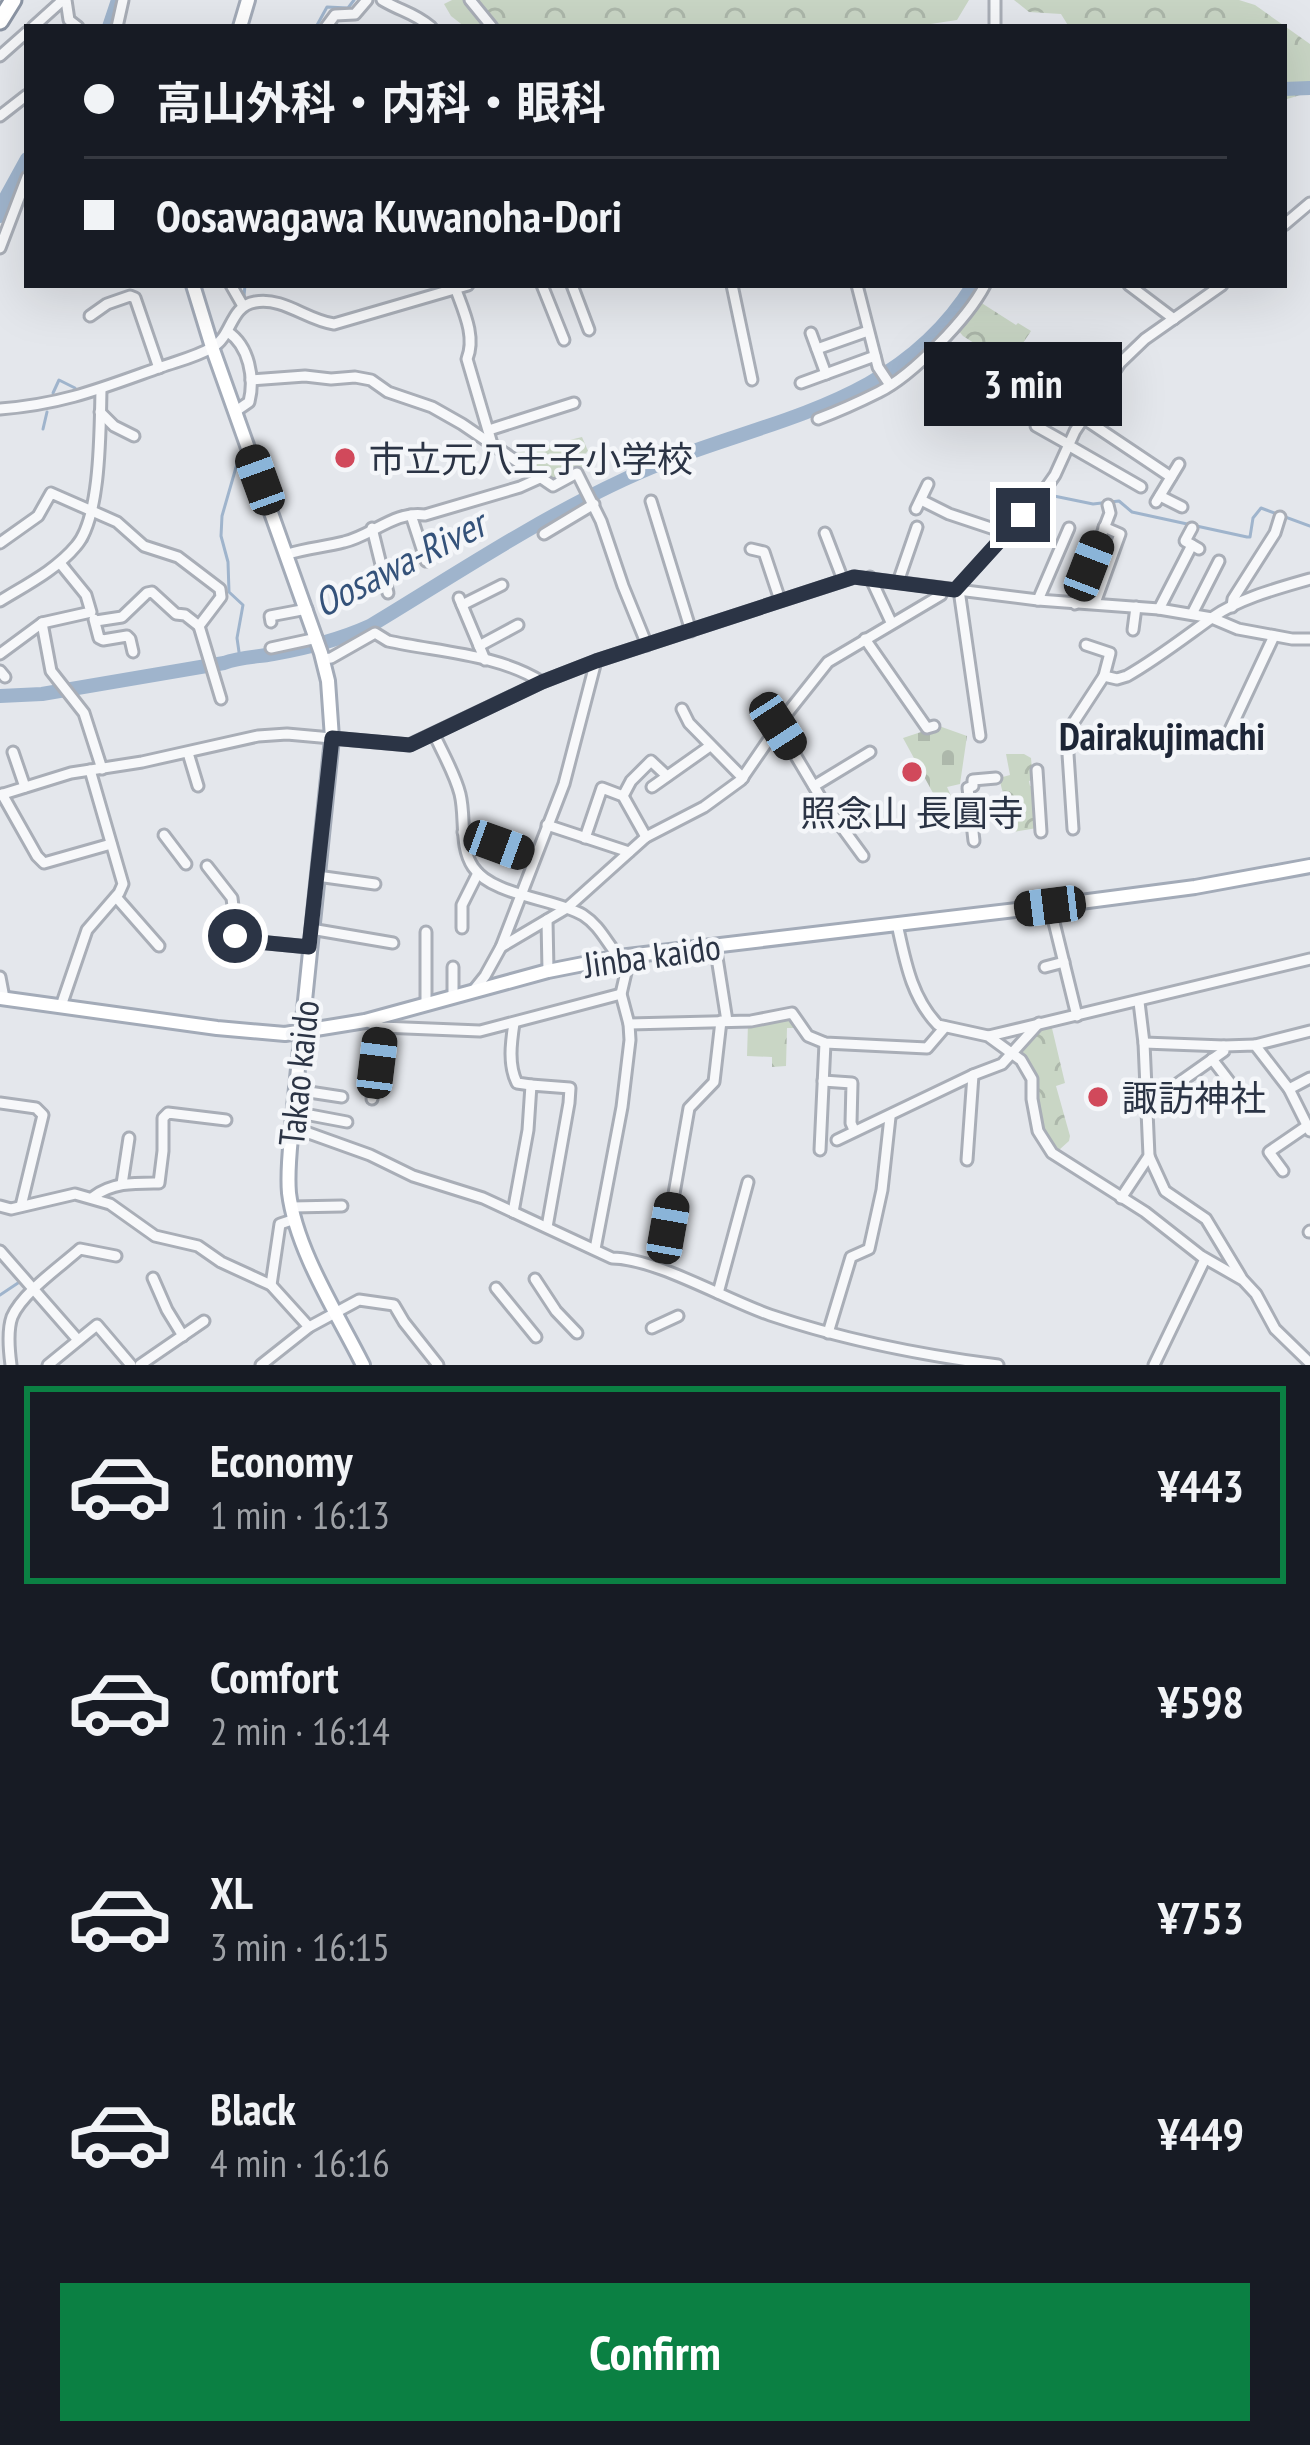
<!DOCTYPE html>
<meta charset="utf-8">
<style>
:root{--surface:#171b24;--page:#242831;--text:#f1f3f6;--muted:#9ea1a6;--line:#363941;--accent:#0b8043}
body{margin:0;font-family:"PT Sans Narrow","Noto Sans JP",sans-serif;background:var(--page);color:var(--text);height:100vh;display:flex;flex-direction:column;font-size:45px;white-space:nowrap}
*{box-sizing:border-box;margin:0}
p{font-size:39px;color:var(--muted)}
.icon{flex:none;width:66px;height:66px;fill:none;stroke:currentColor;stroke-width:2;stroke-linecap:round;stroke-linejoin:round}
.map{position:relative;height:1365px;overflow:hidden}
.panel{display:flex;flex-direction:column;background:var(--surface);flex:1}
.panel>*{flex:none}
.hud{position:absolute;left:24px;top:24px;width:1263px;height:264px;border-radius:0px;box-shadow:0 12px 48px #0002;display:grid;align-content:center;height:264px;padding:0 60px;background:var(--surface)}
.end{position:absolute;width:54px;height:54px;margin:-27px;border:15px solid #2b3445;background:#fff;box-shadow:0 0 0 6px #fff}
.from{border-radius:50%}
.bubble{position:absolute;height:84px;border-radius:0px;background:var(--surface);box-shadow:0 12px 48px #0002;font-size:39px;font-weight:700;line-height:84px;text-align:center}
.car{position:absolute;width:36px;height:72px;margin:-36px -18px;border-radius:15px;box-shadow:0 0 9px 3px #0007;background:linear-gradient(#222 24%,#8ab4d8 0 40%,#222 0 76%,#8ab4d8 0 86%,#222 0)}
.hud b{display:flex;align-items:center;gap:42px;height:114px;font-size:45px}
.hud b+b{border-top:3px solid var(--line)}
.hud i{width:30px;height:30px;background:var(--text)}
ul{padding:21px 0 0;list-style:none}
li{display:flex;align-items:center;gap:36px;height:198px;margin:0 24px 18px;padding:0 36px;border:6px solid transparent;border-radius:0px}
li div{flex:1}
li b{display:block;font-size:45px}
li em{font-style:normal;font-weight:700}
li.active{border-color:var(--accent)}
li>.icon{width:108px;height:108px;stroke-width:1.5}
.primary-button{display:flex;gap:24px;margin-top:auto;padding:24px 60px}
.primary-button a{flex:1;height:138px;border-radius:0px;background:var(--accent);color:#fff;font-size:48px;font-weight:700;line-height:138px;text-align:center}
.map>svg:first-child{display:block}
</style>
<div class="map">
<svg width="1310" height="1365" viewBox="0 0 1310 1365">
<defs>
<pattern id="forest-crowns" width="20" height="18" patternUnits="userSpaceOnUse" patternTransform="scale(3)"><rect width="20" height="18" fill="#c9d6c5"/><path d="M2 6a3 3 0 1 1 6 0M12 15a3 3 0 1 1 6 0" fill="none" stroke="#adb8ab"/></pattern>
<pattern id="cemetery-stones" width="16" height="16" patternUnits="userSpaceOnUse" patternTransform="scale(3)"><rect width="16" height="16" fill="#c9d6c5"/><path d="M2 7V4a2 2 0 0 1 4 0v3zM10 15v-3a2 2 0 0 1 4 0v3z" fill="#adb8ab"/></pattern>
</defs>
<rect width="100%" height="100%" fill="#e4e7ec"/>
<g fill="url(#forest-crowns)">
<path d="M 452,0 L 969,0 L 957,20 L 911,27 L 465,27 L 451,16 L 444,4 Z"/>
<path d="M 1014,0 L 1239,0 L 1255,5 L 1310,44 L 1310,92 L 1284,100 L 1284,27 L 1069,27 L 1061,14 L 1029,12 Z"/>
<path d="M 980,302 L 1016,325 L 1018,323 L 1031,331 L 1001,376 L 984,367 L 988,352 L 963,336 L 957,329 Z"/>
<path d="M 582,437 L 588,451 L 585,454 L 591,466 L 553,486 L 508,455 Z"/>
<path d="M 1006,754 L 1024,754 L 1031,758 L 1033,780 L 1029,781 L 1030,786 L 1034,786 L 1037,828 L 1013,832 L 999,778 L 1010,775 Z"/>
<path d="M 791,1016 L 798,1028 L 787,1028 L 786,1066 L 772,1067 L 772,1057 L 747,1056 L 748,1023 Z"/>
<path d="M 1051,1024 L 1065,1083 L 1056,1086 L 1070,1136 L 1069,1141 L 1059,1150 C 1042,1135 1037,1111 1039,1089 L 1036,1089 L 1031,1065 L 1017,1052 L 1040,1026 Z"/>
</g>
<path fill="url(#cemetery-stones)" d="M 939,726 L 967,736 L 960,784 L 947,787 L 952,798 L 933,811 L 925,798 L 933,793 L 903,738 Z"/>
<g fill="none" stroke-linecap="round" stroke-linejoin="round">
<g stroke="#9fb4cc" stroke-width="3">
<path d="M 316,27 L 327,7 L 348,8 L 354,0"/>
<path d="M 244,296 L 245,285"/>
<path d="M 53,393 L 59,380 L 75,388"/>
<path d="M 43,429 L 47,412"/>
<path d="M 239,457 L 222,516 L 221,536 L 228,562 L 229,592 L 243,605 L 237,638 L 240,659"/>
<path d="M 1054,496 L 1093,504 L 1119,501 L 1132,512 L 1247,537 L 1250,537 L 1253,518 L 1261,508 L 1310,526"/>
<path d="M 584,499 L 586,502"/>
<path d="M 71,569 L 68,562 L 87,541 L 96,516"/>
<path d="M 0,1295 L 21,1281"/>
</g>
<g stroke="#9fb4cc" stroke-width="14">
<path d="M 109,27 L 118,0"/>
<path d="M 1284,89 L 1310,88"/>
<path d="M 0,216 L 6,197 L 27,159"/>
<path d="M 0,696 L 42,694 L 224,663 C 239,657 257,657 273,654 C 307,648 339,640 370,626 C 453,576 535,521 623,480 C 749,419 892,416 973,285"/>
</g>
<g stroke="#a9aeb7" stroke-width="15">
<g id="minor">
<path d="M 66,0 L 69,20 L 78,27"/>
<path d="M 382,0 C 402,12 413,12 431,27"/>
<path d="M 470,0 L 492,27"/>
<path d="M 995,0 L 995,27"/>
<path d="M 33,27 L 63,0"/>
<path d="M 117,27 L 123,0"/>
<path d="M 326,27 L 335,15 L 355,14 L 367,0"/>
<path d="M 0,56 L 27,32"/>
<path d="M 0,116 L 27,95"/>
<path d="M 1284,225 L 1310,203"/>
<path d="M 0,248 L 27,177"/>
<path d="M 231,285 L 243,306"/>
<path d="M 542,285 L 564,340"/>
<path d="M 572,285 L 589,330"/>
<path d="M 732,285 L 752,380"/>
<path d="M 857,285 L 878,367 L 890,385"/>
<path d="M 1129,285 L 1174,319"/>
<path d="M 456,290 C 464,312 476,337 467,359 L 492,444"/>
<path d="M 90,316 L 107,304 L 130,296 L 135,298 L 159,368"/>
<path d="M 228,332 C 249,346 255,378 249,402 L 236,411"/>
<path d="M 811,333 L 826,374"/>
<path d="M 817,349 L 868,331"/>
<path d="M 251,380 L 305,376 L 331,379 L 355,377 L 371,380 L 388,392 L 432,407 L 462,424 L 553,486 L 577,473 L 601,521 L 623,586 L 647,645"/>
<path d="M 801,383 L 875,356"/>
<path d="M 0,409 C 64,404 102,388 161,367 C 178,361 196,357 213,347 C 232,336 230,306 255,302 C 284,297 306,320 334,324 L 468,285"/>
<path d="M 100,412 L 114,426 L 134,436"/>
<path d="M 1083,418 L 1171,477"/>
<path d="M 818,419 C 839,411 859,402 879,392 C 913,375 968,318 985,285"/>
<path d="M 1036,426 L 1068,444"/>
<path d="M 489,430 L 574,403"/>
<path d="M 1068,445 L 1141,487"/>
<path d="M 1160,496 L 1182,507"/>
<path d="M 921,500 L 949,514 L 1006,533"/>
<path d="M 651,501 L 691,631"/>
<path d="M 1156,502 L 1179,464"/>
<path d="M 916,509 L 928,484"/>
<path d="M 411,515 L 426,561"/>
<path d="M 372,528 L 388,593"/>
<path d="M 1192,528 L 1185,541 L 1199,549"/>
<path d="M 825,533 L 843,580"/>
<path d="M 544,534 L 594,504"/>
<path d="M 0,543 L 38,516 L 51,493 L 117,522 L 144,546 L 178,557 L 220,589 L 221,597 L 199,626 L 185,615 L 176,614 L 152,592 L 147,593 L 122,617 L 96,621"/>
<path d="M 751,549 L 764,552 L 780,600"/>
<path d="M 288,554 C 307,548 325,547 344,542 C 371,536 396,510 425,515 L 520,487 L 540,478"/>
<path d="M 870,577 L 891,622"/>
<path d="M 898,582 L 917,527"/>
<path d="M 955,590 L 1041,495 L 1055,475 L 1075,431 L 1120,363 L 1145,339 L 1222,285"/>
<path d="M 959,590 L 980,736"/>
<path d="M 459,598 L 485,660"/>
<path d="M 1038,600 L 1069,528"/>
<path d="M 0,601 C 26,585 56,570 76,546 C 101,518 100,429 101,390"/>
<path d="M 1095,603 L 1120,534 L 1104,527"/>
<path d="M 1075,604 L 1110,513 L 1108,505"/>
<path d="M 462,605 L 502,585"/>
<path d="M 1232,607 L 1233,599 L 1275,533 L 1280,517"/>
<path d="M 1159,609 L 1192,545"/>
<path d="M 1192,614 L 1219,561"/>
<path d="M 94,619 L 99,638 L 103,640 L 127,636 L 130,639 L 133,652"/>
<path d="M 271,622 L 270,616 L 307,609"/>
<path d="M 42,623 L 51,671 L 84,713 L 102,769"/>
<path d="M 199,626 L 221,699"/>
<path d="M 1133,630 L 1136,607"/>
<path d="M 865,639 L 927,728 L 934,726"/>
<path d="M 1086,645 L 1110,653 L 1104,676"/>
<path d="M 479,646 L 518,625"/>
<path d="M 271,648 L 317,638"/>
<path d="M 0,654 L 42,623 L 91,612 L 86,595 L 60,563"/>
<path d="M 323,659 L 331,658 L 375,633 L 388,641 C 438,652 498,654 542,682"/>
<path d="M 0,671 L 5,677"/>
<path d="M 682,709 L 689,723 L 743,778"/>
<path d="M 778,726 L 822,800 L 863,856"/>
<path d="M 1229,732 L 1274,636"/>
<path d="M 434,734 C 443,754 455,774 460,794 C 466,818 459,846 473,867 C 492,896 553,898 583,915 C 600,926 606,942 619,957"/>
<path d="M 13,752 L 25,787"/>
<path d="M 188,753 L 198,786"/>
<path d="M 1037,770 L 1041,832"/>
<path d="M 814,786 L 870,752"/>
<path d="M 652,787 L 710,746"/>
<path d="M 2,794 L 37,856 L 44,863 L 111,844"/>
<path d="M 0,795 L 71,773 L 142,762 L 258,736 L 287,734 L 409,745 L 542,682 L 596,661 L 854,577 L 1038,600 L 1159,609 L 1212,618 L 1238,629 L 1292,639 L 1310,639"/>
<path d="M 623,796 L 631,781 L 651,761 L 667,776"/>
<path d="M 547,825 L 629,852"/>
<path d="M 1073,829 L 1067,739 L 1070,728 L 1104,676 L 1117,679 L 1127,676 C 1157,659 1185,637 1213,617 C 1240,598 1279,588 1310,579"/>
<path d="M 463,832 L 534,858"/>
<path d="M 164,835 L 186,864"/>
<path d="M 585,838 L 602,788 L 623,796 L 646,837"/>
<path d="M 974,841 L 968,788 L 973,786 L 973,780 L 996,778"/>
<path d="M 207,866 L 232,898 L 237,940 L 309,947"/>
<path d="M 317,876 L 375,884"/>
<path d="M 116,897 L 159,946"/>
<path d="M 1050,906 L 1077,1016"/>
<path d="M 547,920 L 548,971"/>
<path d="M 897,924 C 905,960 911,997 938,1025 L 988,1036 L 1021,1060 L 1032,1079 L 1032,1099 L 1038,1131 L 1052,1153 L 1145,1212 L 1201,1256 L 1243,1280 L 1256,1294 L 1275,1329 L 1310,1363"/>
<path d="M 462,928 L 462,905 L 478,873"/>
<path d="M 311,929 L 393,943"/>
<path d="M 426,932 L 426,1005"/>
<path d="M 715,945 L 727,1021"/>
<path d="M 501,947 L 567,908 L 646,837 L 704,807 L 741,780 L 785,716 L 828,662 L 941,595 L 943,589"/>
<path d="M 1045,967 L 1064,962"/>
<path d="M 0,977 L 4,998"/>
<path d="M 473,991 L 485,976 L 501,947 L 564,784 L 596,661"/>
<path d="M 453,997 L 453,967"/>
<path d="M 61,1006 L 87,930 L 119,893 L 123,884 L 90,770"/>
<path d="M 365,1021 L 381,1027 L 480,1031 L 621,994"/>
<path d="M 514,1023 C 511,1043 508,1065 517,1083 L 531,1085"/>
<path d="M 629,1024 L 751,1021 L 792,1013 L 808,1036 L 825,1043 L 927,1048 L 945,1027"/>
<path d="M 989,1036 L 1310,959"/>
<path d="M 1144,1043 L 1224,1046"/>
<path d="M 1255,1045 L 1310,1031"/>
<path d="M 1212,1059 L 1235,1089"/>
<path d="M 823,1081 L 852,1083 L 851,1123 L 854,1130"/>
<path d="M 1289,1089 L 1310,1078"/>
<path d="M 296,1090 L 342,1097"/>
<path d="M 372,1099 L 381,1027"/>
<path d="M 0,1103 L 36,1108 L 43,1115 L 21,1206"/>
<path d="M 294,1112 L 347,1122"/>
<path d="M 1148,1114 L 1173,1087 L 1224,1051 L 1224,1046 L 1255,1045 L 1289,1089 L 1310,1131"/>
<path d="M 292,1127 L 370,1155 L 413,1176 L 483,1198 L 612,1258 C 655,1258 726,1300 770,1315 C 844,1340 920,1355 998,1365"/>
<path d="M 837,1140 L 973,1075 L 1002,1064 L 1039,1023"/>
<path d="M 820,1150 L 825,1043"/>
<path d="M 1149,1156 L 1165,1191 L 1206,1219 L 1241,1277"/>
<path d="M 967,1160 L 973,1075"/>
<path d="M 1283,1171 L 1269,1152 L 1307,1126"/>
<path d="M 122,1184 L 129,1138"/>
<path d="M 93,1197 C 113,1182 135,1183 159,1183 L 163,1151 L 163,1118 L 168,1113 L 226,1120"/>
<path d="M 1121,1198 L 1149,1156 L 1144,1043 L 1139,1002"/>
<path d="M 0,1206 L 11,1209 L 75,1194 L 110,1204 L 155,1236 L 198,1246 L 221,1262 L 271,1285 L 309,1327"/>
<path d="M 292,1207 L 342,1206"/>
<path d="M 513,1212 L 528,1130 L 531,1085 L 570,1088 L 569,1103 L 547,1227"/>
<path d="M 668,1228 L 689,1108 L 714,1082 L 721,1021"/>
<path d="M 1309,1232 L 1310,1231"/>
<path d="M 595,1249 L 622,1107 L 630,1040 L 629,1024 L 621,994 L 630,955"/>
<path d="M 0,1251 L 78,1340"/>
<path d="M 153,1278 L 167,1310 L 183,1336"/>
<path d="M 535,1279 L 556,1311 L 577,1333"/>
<path d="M 271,1285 L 280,1224 L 295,1219"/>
<path d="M 496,1288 L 536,1337"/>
<path d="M 718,1293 L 748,1182"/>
<path d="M 652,1328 L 678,1316"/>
<path d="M 828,1333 L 851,1257 L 869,1249 L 882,1190 L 890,1117"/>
<path d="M 11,1365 C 9,1350 7,1331 12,1317 C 22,1293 61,1266 80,1249 L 116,1256"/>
<path d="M 48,1365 L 97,1325 L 131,1365"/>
<path d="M 140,1365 L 204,1321"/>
<path d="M 261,1365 L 309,1327 L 359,1300 L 394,1305 L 404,1322 L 438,1365"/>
<path d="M 1154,1365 L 1205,1259"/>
</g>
</g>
<g stroke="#a3abb8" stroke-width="18">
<g id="major">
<path d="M 240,27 L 248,0"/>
<path d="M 193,285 L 212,347 L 321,653 L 328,681 L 332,738 L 292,1127 C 290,1149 287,1171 289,1193 C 296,1250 337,1313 363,1365"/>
<path d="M 0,998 L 217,1028 L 285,1034 L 365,1021 L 548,971 L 619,957 L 1050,906 L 1195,887 L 1310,866"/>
</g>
</g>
<g stroke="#8b94a3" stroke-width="21">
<path id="highway" d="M 0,21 L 13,0"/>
</g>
<use href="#minor" stroke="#f7f8fa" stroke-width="9"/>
<use href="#major" stroke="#fff" stroke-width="12"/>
<use href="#highway" stroke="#fff" stroke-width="15"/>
</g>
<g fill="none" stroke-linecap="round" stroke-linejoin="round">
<path stroke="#2b3445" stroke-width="15" d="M 235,936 L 237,940 L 309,947 L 332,738 L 410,745 L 542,682 L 596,661 L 854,577 L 955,590 L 1023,515"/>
</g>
<g fill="#d1495b" stroke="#f4f6f9" stroke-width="4.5">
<circle cx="345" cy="458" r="12"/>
<circle cx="912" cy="772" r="12"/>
<circle cx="1098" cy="1097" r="12"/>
</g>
<g text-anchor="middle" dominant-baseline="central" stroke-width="9" stroke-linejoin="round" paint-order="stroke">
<g font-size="36" fill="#2b3445" stroke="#f4f6f9" text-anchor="start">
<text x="369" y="458">市立元八王子小学校</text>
<text x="912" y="812" text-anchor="middle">照念山 長圓寺</text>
<text x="1122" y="1097">諏訪神社</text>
</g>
<g font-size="36" fill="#2b3445" stroke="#f4f6f9">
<text transform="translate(652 955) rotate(-8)">Jinba kaido</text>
<text transform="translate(298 1073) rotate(-84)">Takao kaido</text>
</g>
<g font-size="39" font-style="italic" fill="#34527a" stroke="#f4f6f9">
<text transform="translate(399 563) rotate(-27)">Oosawa-River</text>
</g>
<g font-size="39" font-weight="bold" fill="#1d2536" stroke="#f4f6f9">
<text x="1162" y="735">Dairakujimachi</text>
</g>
</g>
</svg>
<i class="end from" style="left:235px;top:936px"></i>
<i class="end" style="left:1023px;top:515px"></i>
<div class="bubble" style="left:924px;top:342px;width:198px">3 min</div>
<i class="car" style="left:260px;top:480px;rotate:340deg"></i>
<i class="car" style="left:1089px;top:566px;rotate:21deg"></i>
<i class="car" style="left:778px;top:726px;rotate:147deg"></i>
<i class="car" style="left:499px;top:845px;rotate:110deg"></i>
<i class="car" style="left:1050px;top:906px;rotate:263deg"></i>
<i class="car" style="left:377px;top:1063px;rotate:7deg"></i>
<i class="car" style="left:668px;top:1228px;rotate:10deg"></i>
<div class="hud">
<b><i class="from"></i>高山外科・内科・眼科</b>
<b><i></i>Oosawagawa Kuwanoha-Dori</b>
</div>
</div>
<section class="panel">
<ul>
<li class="active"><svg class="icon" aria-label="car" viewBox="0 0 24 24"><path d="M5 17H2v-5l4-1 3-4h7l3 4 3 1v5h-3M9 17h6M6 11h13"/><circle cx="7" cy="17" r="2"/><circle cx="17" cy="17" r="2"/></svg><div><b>Economy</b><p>1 min · 16:13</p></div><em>¥443</em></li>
<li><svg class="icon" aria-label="car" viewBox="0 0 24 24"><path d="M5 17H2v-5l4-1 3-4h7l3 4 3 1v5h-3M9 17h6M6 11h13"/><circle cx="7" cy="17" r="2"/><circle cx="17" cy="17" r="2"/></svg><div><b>Comfort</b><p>2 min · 16:14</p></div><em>¥598</em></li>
<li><svg class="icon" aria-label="car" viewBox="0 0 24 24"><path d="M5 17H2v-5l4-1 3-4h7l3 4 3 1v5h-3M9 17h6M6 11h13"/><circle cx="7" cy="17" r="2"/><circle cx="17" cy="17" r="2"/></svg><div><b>XL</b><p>3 min · 16:15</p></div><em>¥753</em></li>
<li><svg class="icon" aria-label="car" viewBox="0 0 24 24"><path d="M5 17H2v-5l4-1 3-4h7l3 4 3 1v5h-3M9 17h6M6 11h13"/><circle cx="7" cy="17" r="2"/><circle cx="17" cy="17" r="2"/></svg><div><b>Black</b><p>4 min · 16:16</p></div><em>¥449</em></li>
</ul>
<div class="primary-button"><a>Confirm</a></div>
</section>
